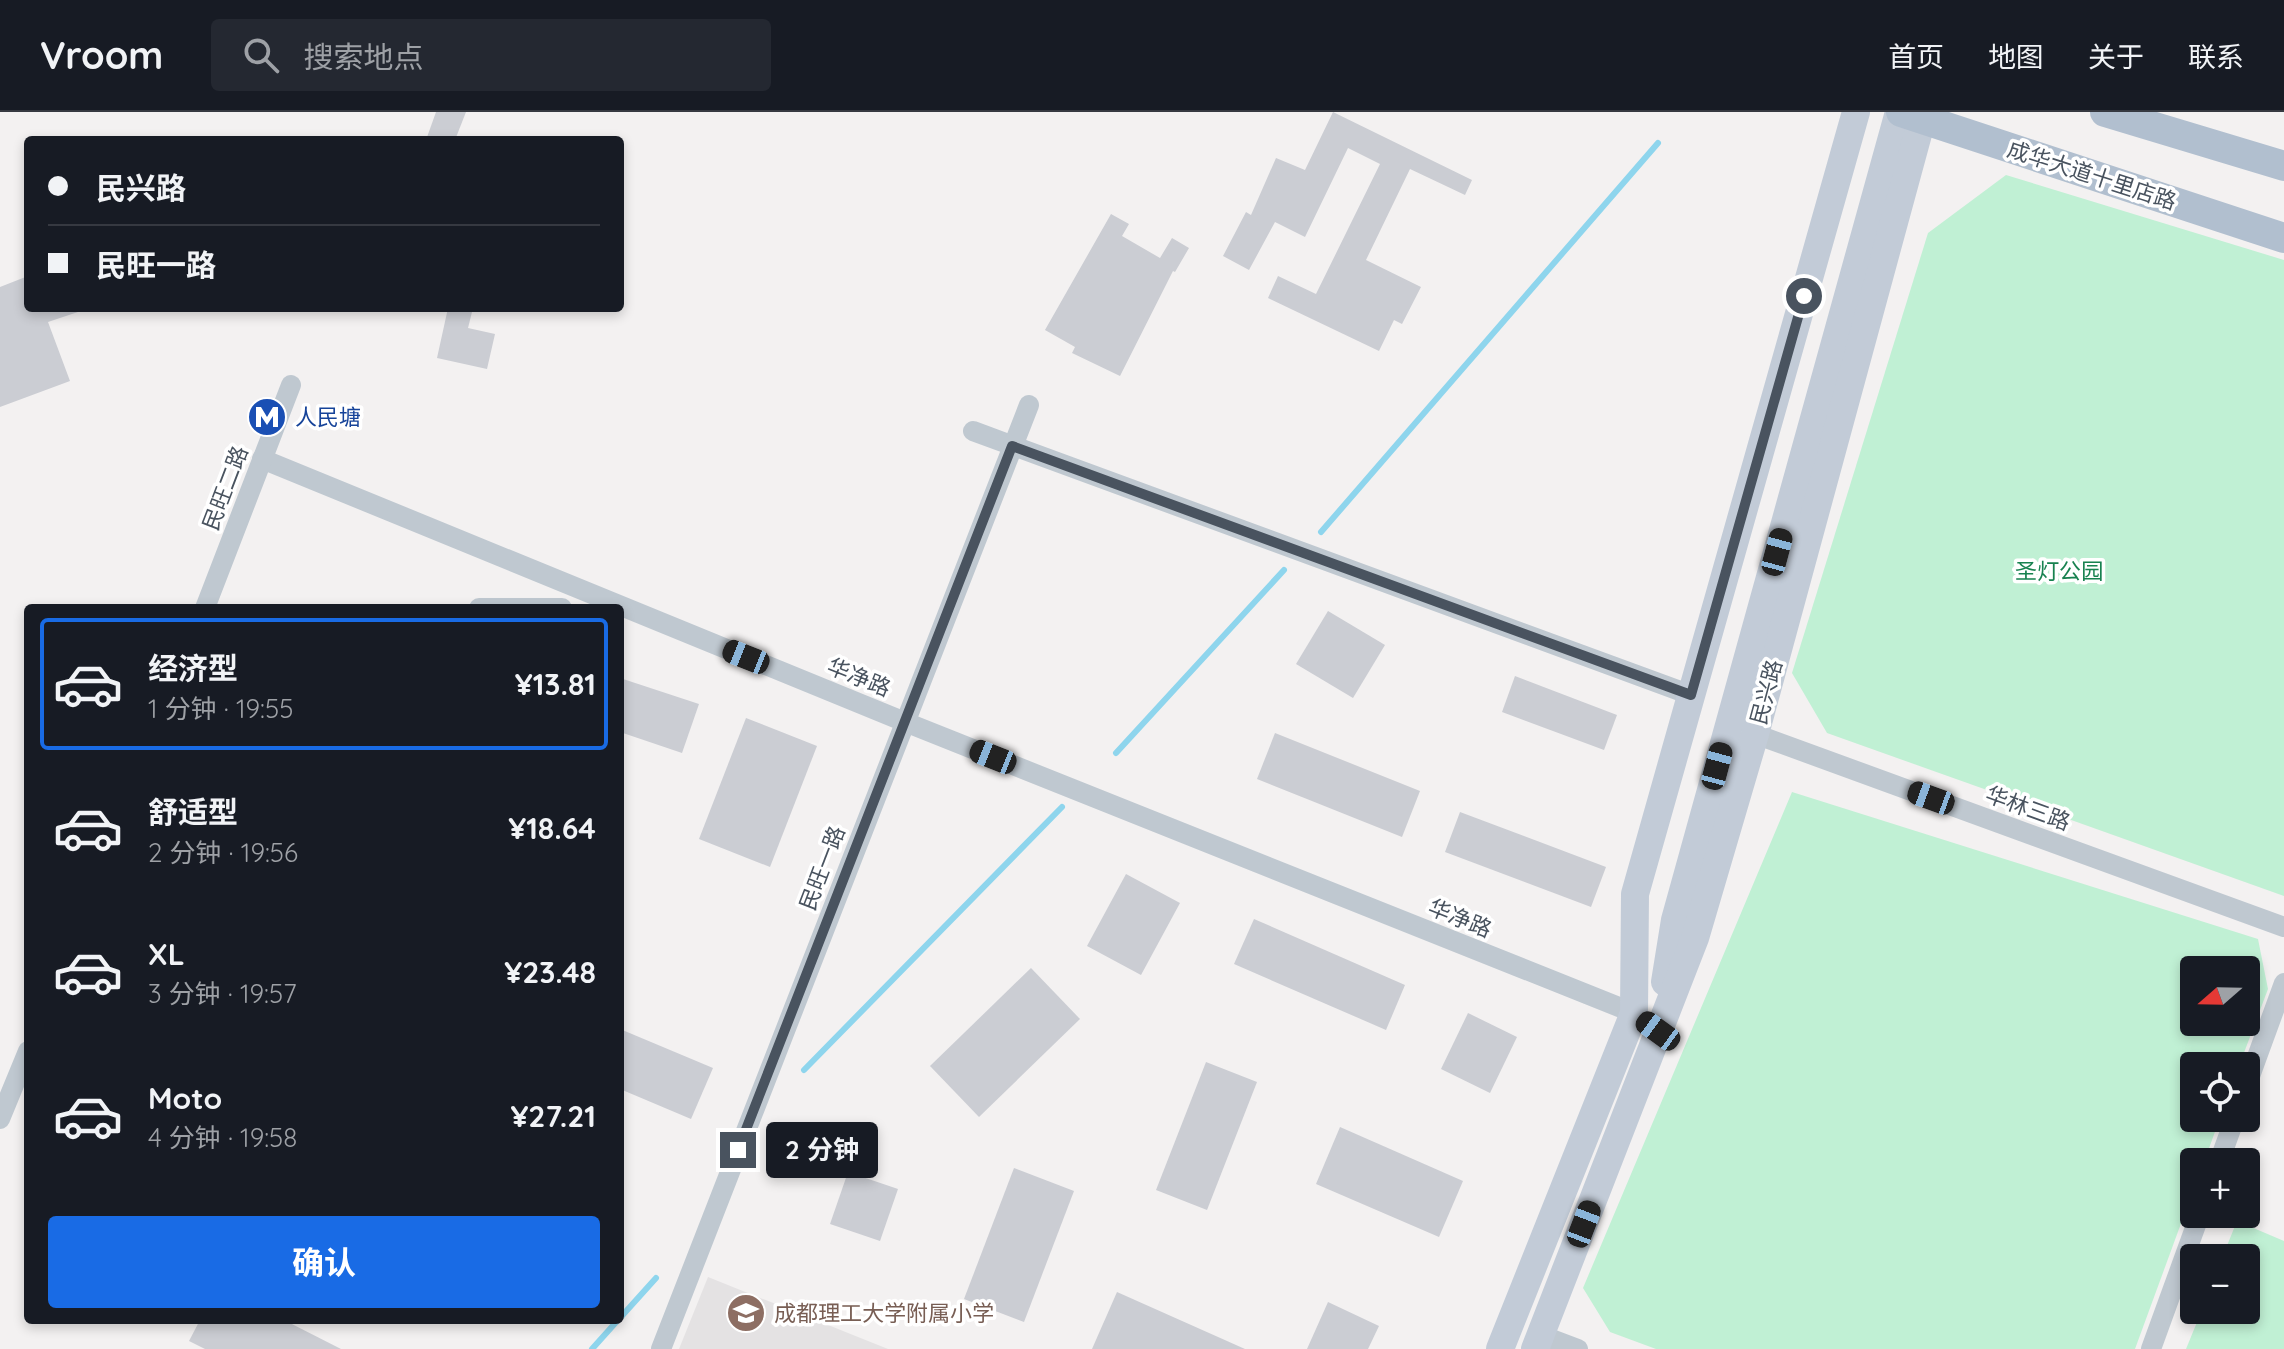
<!DOCTYPE html>
<html lang="zh">
<meta charset="utf-8">
<style>
:root{--surface:#171b24;--page:#242831;--text:#f1f3f6;--muted:#9ea1a6;--line:#363941;--accent:#196be5}
body{margin:0;font-family:Quicksand,"Noto Sans SC",sans-serif;background:var(--page);color:var(--text);height:100vh;display:flex;flex-direction:column;font-size:30px;white-space:nowrap}
*{box-sizing:border-box;margin:0}
p{font-size:26px;color:var(--muted)}
.icon{flex:none;width:44px;height:44px;fill:none;stroke:currentColor;stroke-width:2;stroke-linecap:round;stroke-linejoin:round}
.map{position:relative;flex:1;overflow:hidden}
.sheet{position:absolute;left:24px;top:492px;width:600px;height:720px;display:flex;flex-direction:column;background:var(--surface);border-radius:8px;box-shadow:0 4px 12px #0003}
.sheet>*{flex:none}
.guide{position:absolute;left:24px;top:24px;width:600px;height:176px;border-radius:8px;box-shadow:0 4px 12px #0003;display:grid;align-content:center;height:176px;padding:0 24px;background:var(--surface)}
.needle{width:52px;rotate:250deg}
.tools{position:absolute;left:2180px;top:844px;display:grid;gap:16px}
.tools a{display:grid;place-items:center;width:80px;height:80px;border-radius:8px;background:var(--surface);box-shadow:0 4px 12px #0003;font-size:40px}
.end{position:absolute;width:36px;height:36px;margin:-18px;border:10px solid #49535f;background:#fff;box-shadow:0 0 0 4px #fff}
.from{border-radius:50%}
.bubble{position:absolute;height:56px;border-radius:8px;background:var(--surface);box-shadow:0 4px 12px #0003;font-size:26px;font-weight:700;line-height:56px;text-align:center}
.car{position:absolute;width:24px;height:48px;margin:-24px -12px;border-radius:10px;box-shadow:0 0 6px 2px #0007;background:linear-gradient(#222 24%,#8ab4d8 0 40%,#222 0 76%,#8ab4d8 0 86%,#222 0)}
.guide b{display:flex;align-items:center;gap:28px;height:76px;font-size:30px}
.guide b+b{border-top:2px solid var(--line)}
.guide i{width:20px;height:20px;background:var(--text)}
ul{padding:14px 0 0;list-style:none}
li{display:flex;align-items:center;gap:24px;height:132px;margin:0 16px 12px;padding:0 8px;border:4px solid transparent;border-radius:8px}
li div{flex:1}
li b{display:block;font-size:30px}
li em{font-style:normal;font-weight:700}
li.selected{border-color:var(--accent)}
li>.icon{width:72px;height:72px;stroke-width:1.5}
.action{display:flex;gap:16px;margin-top:auto;padding:16px 24px}
.action a{flex:1;height:92px;border-radius:8px;background:var(--accent);color:#fff;font-size:32px;font-weight:700;line-height:92px;text-align:center}
header{display:flex;align-items:center;gap:48px;box-sizing:border-box;height:112px;padding:0 40px;background:var(--surface);border-bottom:2px solid var(--line)}
header strong{font-size:38px}
nav{display:flex;gap:44px;margin-inline-start:auto;font-size:28px}
.search{width:560px;height:72px;background:var(--page);display:flex;align-items:center;gap:20px;box-sizing:border-box;padding:0 28px;border-radius:8px;color:var(--muted);font-size:30px}
.map>svg:first-child{display:block}
</style>
<header>
<strong>Vroom</strong>
<div class="search"><svg class="icon" aria-label="search" viewBox="0 0 24 24"><circle cx="10" cy="10" r="6"/><path d="M15 15l6 6"/></svg>搜索地点</div>
<nav><a>首页</a><a>地图</a><a>关于</a><a>联系</a></nav>
</header>
<div class="map">
<svg width="2284" height="1237" viewBox="0 0 2284 1237">
<rect width="100%" height="100%" fill="#f3f1f1"/>
<path fill="#e4e2e3" d="M 708,1165 L 888,1237 L 679,1237 Z"/>
<g fill="#c0f0d4" fill-rule="evenodd">
<path d="M 2006,63 L 2284,148 L 2284,784 L 1827,621 L 1792,561 L 1928,121 Z"/>
<path d="M 1792,680 L 2258,827 L 2268,877 L 2239,954 L 2194,954 L 2194,1006 L 2220,1006 L 2204,1050 L 2194,1050 L 2194,1076 L 2135,1237 L 1656,1237 L 1610,1220 L 1583,1176 ZM 2246,858 L 2246,910 L 2194,910 L 2194,858 Z"/>
<path d="M 2237,1109 L 2284,1129 L 2284,1237 L 2186,1237 L 2202,1198 L 2246,1198 L 2246,1146 L 2222,1146 Z"/>
</g>
<g fill="none" stroke-linecap="round" stroke-linejoin="round">
<g stroke="#8ed5ed" stroke-width="6">
<path d="M 1321,420 L 1658,31"/>
<path d="M 1116,641 L 1284,458"/>
<path d="M 804,958 L 1062,695"/>
<path d="M 620,1206 L 656,1166"/>
<path d="M 592,1237 L 618,1208"/>
</g>
</g>
<g fill="#cbcdd3">
<path d="M 436,0 L 466,0 L 455,28 L 426,28 Z"/>
<path d="M 1333,0 L 1472,68 L 1465,83 L 1410,57 L 1366,148 L 1421,175 L 1402,212 L 1394,208 L 1379,239 L 1268,186 L 1278,164 L 1316,182 L 1380,52 L 1348,36 L 1305,125 L 1275,110 L 1249,158 L 1223,144 L 1246,100 L 1251,103 L 1276,46 L 1305,58 Z"/>
<path d="M 1111,102 L 1129,112 L 1122,124 L 1160,146 L 1172,126 L 1189,136 L 1175,160 L 1173,159 L 1120,264 L 1072,241 L 1075,235 L 1045,218 Z"/>
<path d="M 28,164 L 28,196 L 81,196 L 81,199 L 48,210 L 70,269 L 0,295 L 0,175 Z"/>
<path d="M 448,196 L 473,196 L 468,216 L 495,222 L 487,257 L 437,246 Z"/>
<path d="M 1328,499 L 1385,533 L 1353,586 L 1296,552 Z"/>
<path d="M 1515,564 L 1617,603 L 1604,638 L 1502,600 Z"/>
<path d="M 620,566 L 699,592 L 682,641 L 620,620 Z"/>
<path d="M 746,606 L 817,634 L 770,755 L 699,727 Z"/>
<path d="M 1275,621 L 1420,679 L 1402,725 L 1257,667 Z"/>
<path d="M 1460,700 L 1606,755 L 1591,795 L 1445,740 Z"/>
<path d="M 1126,762 L 1180,791 L 1141,863 L 1087,834 Z"/>
<path d="M 1254,807 L 1405,873 L 1386,918 L 1234,852 Z"/>
<path d="M 1031,856 L 1080,907 L 979,1005 L 930,954 Z"/>
<path d="M 1468,901 L 1517,925 L 1490,981 L 1441,957 Z"/>
<path d="M 620,917 L 713,956 L 691,1007 L 620,977 Z"/>
<path d="M 1206,950 L 1257,970 L 1207,1098 L 1156,1078 Z"/>
<path d="M 1340,1015 L 1463,1069 L 1439,1125 L 1316,1072 Z"/>
<path d="M 1014,1056 L 1074,1079 L 1024,1210 L 964,1187 Z"/>
<path d="M 848,1060 L 898,1077 L 880,1129 L 830,1112 Z"/>
<path d="M 1117,1180 L 1245,1237 L 1092,1237 Z"/>
<path d="M 1328,1190 L 1379,1214 L 1368,1237 L 1307,1237 Z"/>
<path d="M 200,1208 L 284,1208 L 341,1237 L 205,1237 L 189,1229 Z"/>
</g>
<g fill="none" stroke-linecap="round" stroke-linejoin="round">
<g stroke="#bfc8d0" stroke-width="20">
<path d="M 973,319 L 1691,583"/>
<path d="M 262,347 L 905,610 L 1634,901 L 1642,907"/>
<path d="M 205,496 L 291,273"/>
<path d="M 479,496 L 562,496"/>
<path d="M 1755,622 L 2284,815"/>
<path d="M 2246,975 L 2284,871"/>
<path d="M 0,1007 L 28,939"/>
<path d="M 2219,1050 L 2235,1006"/>
<path d="M 1541,1223 L 1578,1237"/>
<path d="M 661,1237 L 1029,293"/>
<path d="M 2151,1237 L 2200,1102"/>
</g>
<g stroke="#c2cbd7" stroke-width="28">
<path d="M 1665,870 L 1675,808 L 1899,0"/>
<path d="M 1500,1237 L 1634,901 L 1635,782 L 1856,0"/>
<path d="M 1535,1237 L 1695,826 L 1755,622 L 1924,0"/>
</g>
<g stroke="#b1bfcf" stroke-width="30">
<path d="M 1901,0 L 2284,126"/>
<path d="M 2105,0 L 2284,54"/>
</g>
</g>
<g fill="none" stroke-linecap="round" stroke-linejoin="round">
<path stroke="#49535f" stroke-width="10" d="M 738,1038 L 1012,334 L 1691,583 L 1804,184"/>
</g>
<defs>
<g id="metro-disc" transform="scale(2)"><circle r="9.5" fill="#1a4fb4" stroke="#fff"/><path d="M-5.5 5V-5H-3L0 0L3-5H5.5V5H3V-.5L0 4L-3-.5V5Z" fill="#fff"/></g>
<g id="school-disc" transform="scale(2)"><circle r="9.5" fill="#8d6e63" stroke="#fff"/><path d="M0-5L7-2L0 1L-7-2ZM-4 1L0 2.5L4 1V4Q0 6-4 4Z" fill="#fff"/></g>
</defs>
<g fill-rule="evenodd">
<use href="#metro-disc" x="267" y="305"/>
<use href="#school-disc" x="746" y="1201"/>
</g>
<g text-anchor="middle" dominant-baseline="central" stroke-width="7" stroke-linejoin="round" paint-order="stroke">
<g font-size="22" fill="#49535f" stroke="#fff">
<text transform="translate(2092 63) rotate(18)">成华大道十里店路</text>
<text transform="translate(225 376) rotate(-69)">民旺二路</text>
<text transform="translate(859 565) rotate(22)">华净路</text>
<text transform="translate(1766 580) rotate(-75)">民兴路</text>
<text transform="translate(2028 696) rotate(20)">华林三路</text>
<text transform="translate(822 756) rotate(-69)">民旺一路</text>
<text transform="translate(1460 806) rotate(22)">华净路</text>
</g>
<g font-size="22" fill="#164399" stroke="#fff" text-anchor="start">
<text x="295" y="305">人民塘</text>
</g>
<g font-size="22" fill="#188250" stroke="#fff">
<text x="2059" y="459">圣灯公园</text>
</g>
<g font-size="22" fill="#785e54" stroke="#fff" text-anchor="start">
<text x="774" y="1201">成都理工大学附属小学</text>
</g>
</g>
</svg>
<div class="tools">
<a><svg class="needle" viewBox="-14 -14 28 28"><path d="M0-13l5 13h-10z" fill="#e53935"/><path d="M0 13l5-13h-10z" fill="#9ea1a6"/></svg></a>
<a><svg class="icon" aria-label="locate" viewBox="0 0 24 24"><circle cx="12" cy="12" r="6"/><path d="M12 2v4M12 18v4M2 12h4M18 12h4"/></svg></a>
<a>+</a>
<a>−</a>
</div>
<i class="end from" style="left:1804px;top:184px"></i>
<i class="end" style="left:738px;top:1038px"></i>
<div class="bubble" style="left:766px;top:1010px;width:112px">2 分钟</div>
<i class="car" style="left:1777px;top:440px;rotate:15deg"></i>
<i class="car" style="left:746px;top:545px;rotate:292deg"></i>
<i class="car" style="left:993px;top:645px;rotate:292deg"></i>
<i class="car" style="left:1717px;top:654px;rotate:15deg"></i>
<i class="car" style="left:1931px;top:686px;rotate:290deg"></i>
<i class="car" style="left:1658px;top:919px;rotate:306deg"></i>
<i class="car" style="left:1584px;top:1112px;rotate:21deg"></i>
<div class="guide">
<b><i class="from"></i>民兴路</b>
<b><i></i>民旺一路</b>
</div>
<section class="sheet">
<ul>
<li class="selected"><svg class="icon" aria-label="car" viewBox="0 0 24 24"><path d="M5 17H2v-5l4-1 3-4h7l3 4 3 1v5h-3M9 17h6M6 11h13"/><circle cx="7" cy="17" r="2"/><circle cx="17" cy="17" r="2"/></svg><div><b>经济型</b><p>1 分钟 · 19:55</p></div><em>¥13.81</em></li>
<li><svg class="icon" aria-label="car" viewBox="0 0 24 24"><path d="M5 17H2v-5l4-1 3-4h7l3 4 3 1v5h-3M9 17h6M6 11h13"/><circle cx="7" cy="17" r="2"/><circle cx="17" cy="17" r="2"/></svg><div><b>舒适型</b><p>2 分钟 · 19:56</p></div><em>¥18.64</em></li>
<li><svg class="icon" aria-label="car" viewBox="0 0 24 24"><path d="M5 17H2v-5l4-1 3-4h7l3 4 3 1v5h-3M9 17h6M6 11h13"/><circle cx="7" cy="17" r="2"/><circle cx="17" cy="17" r="2"/></svg><div><b>XL</b><p>3 分钟 · 19:57</p></div><em>¥23.48</em></li>
<li><svg class="icon" aria-label="car" viewBox="0 0 24 24"><path d="M5 17H2v-5l4-1 3-4h7l3 4 3 1v5h-3M9 17h6M6 11h13"/><circle cx="7" cy="17" r="2"/><circle cx="17" cy="17" r="2"/></svg><div><b>Moto</b><p>4 分钟 · 19:58</p></div><em>¥27.21</em></li>
</ul>
<div class="action"><a>确认</a></div>
</section>
</div>
